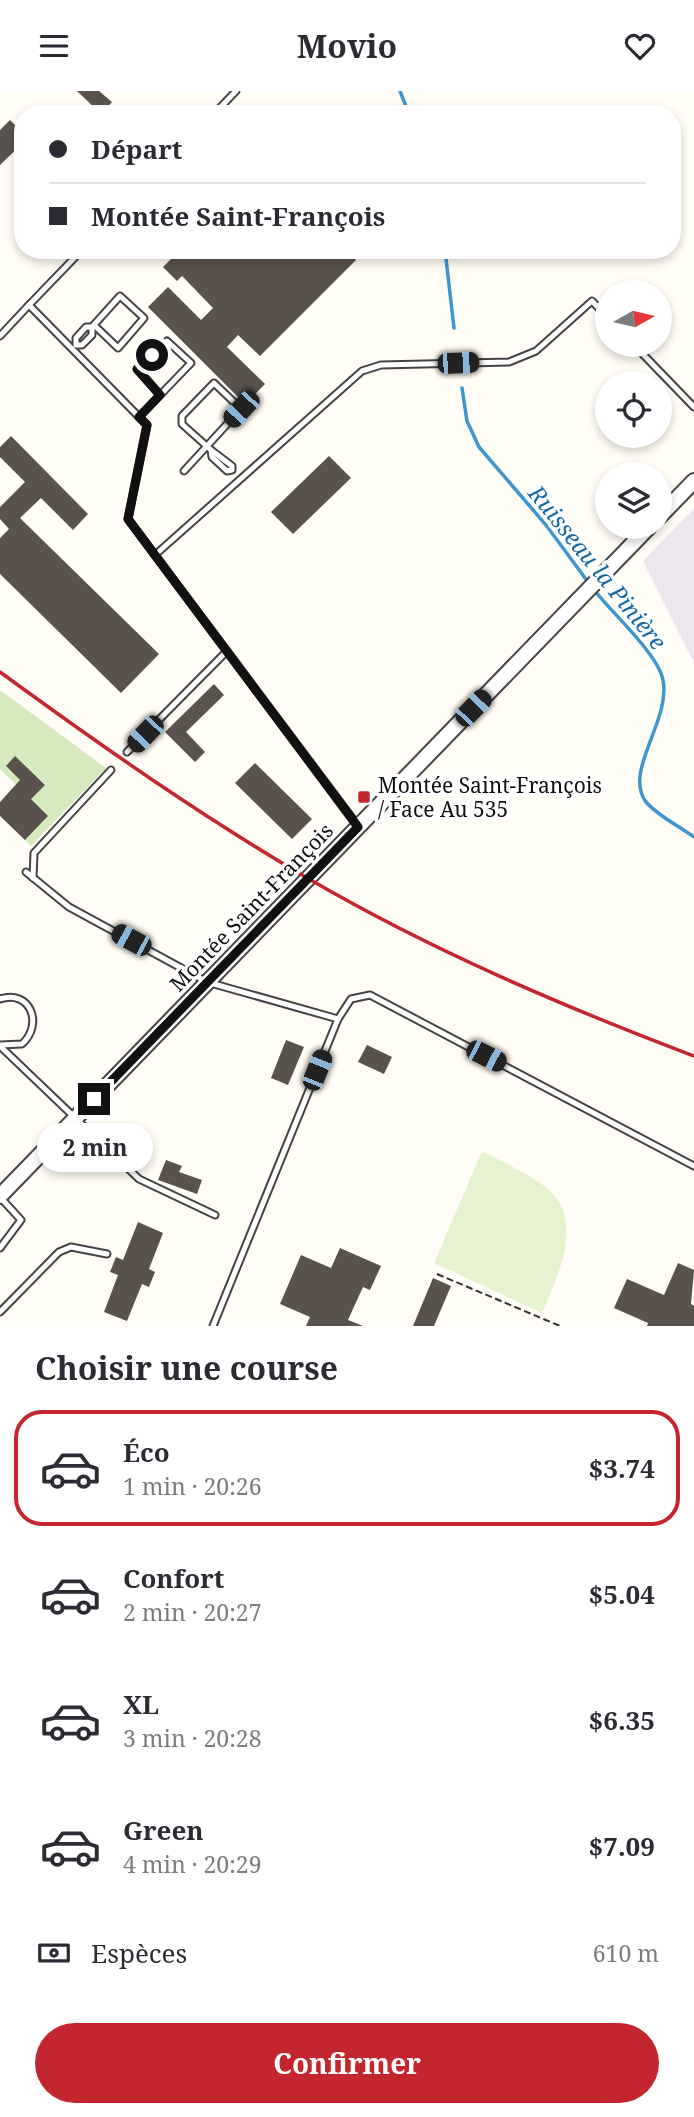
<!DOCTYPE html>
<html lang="fr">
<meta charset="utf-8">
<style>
:root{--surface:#fff;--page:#f7f7f7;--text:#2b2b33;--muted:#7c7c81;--line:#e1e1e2;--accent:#c4262e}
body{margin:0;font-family:"Noto Serif",serif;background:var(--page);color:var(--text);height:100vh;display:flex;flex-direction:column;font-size:26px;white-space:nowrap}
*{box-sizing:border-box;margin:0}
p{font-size:23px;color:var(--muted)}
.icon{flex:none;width:38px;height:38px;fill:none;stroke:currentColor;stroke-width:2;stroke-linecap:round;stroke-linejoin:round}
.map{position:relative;height:1235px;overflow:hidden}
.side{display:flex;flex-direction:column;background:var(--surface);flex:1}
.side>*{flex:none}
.top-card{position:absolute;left:14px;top:14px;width:667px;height:154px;border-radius:28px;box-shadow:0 4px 10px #0003;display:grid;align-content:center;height:154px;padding:0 35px;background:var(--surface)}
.needle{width:46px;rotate:82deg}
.fabs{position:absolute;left:595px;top:189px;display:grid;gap:14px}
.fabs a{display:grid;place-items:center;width:77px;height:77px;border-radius:50%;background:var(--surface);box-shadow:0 4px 10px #0003;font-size:35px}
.end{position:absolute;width:32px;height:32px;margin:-16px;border:9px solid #111;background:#fff;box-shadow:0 0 0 4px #fff}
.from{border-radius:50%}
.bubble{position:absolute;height:49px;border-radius:24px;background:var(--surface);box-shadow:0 4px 10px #0003;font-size:23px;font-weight:700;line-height:49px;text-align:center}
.car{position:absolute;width:21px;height:42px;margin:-21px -10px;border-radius:9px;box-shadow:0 0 5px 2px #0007;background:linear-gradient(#222 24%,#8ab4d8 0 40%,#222 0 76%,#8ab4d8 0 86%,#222 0)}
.top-card b{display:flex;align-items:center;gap:24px;height:66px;font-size:26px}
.top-card b+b{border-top:2px solid var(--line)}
.top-card i{width:18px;height:18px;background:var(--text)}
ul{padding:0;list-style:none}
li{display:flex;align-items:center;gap:21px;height:116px;margin:0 14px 10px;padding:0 21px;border:4px solid transparent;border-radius:28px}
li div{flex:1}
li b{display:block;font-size:26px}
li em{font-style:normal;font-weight:700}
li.on{border-color:var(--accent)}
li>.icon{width:63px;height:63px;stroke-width:1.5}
h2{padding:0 35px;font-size:32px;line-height:84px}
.pay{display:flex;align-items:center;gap:18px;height:77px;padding:0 35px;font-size:26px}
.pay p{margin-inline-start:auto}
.primary-button{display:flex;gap:14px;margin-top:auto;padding:14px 35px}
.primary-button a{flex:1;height:80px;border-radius:42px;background:var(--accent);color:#fff;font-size:28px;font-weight:700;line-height:80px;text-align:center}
header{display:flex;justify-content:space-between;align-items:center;height:91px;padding:0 35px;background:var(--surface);font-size:32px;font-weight:700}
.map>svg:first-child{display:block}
</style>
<header><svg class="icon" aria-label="menu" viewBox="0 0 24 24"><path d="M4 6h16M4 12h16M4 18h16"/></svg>Movio<svg class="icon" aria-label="heart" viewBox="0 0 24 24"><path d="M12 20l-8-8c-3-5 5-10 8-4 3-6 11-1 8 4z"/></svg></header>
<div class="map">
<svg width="694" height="1235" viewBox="0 0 694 1235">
<rect width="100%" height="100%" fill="#fffdf5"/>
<path fill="#eee6ef" d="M 694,417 L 694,572 L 643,470 Z"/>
<path fill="#d5ebbd" d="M 0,599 L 106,677 L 31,755 L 25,749 L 48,725 L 31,708 L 45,693 L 15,666 L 6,676 L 33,701 L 28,705 L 0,678 Z"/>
<path fill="#e6f2cf" d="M 482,1060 C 501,1071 525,1080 543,1094 C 588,1127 558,1183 542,1222 L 434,1172 Z"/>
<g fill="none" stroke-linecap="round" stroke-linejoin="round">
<g stroke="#3f96cf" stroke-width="3.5">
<path d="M 400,0 L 409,23"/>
<path d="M 445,159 L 454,237"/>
<path d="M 462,297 L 467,330 L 479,356 L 546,434 L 588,491"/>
<path d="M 595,500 C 612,522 658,563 663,589 C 671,630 623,680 646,711 C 658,725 679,735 694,746"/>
</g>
</g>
<g fill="#5a524d">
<path d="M 77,0 L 99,0 L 112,11 L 101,23 Z"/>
<path d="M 10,29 L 23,42 L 23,52 L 0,74 L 0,39 Z"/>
<path d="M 180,159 L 346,159 L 356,169 L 260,265 L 238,244 L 227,256 L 265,293 L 245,313 L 148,216 L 168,196 L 201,229 L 213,217 L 182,185 L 177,190 L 163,176 Z"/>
<path d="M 11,345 L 88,423 L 73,439 L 41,407 L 20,427 L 159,563 L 121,602 L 0,483 L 0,447 L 9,438 L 0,428 L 0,416 L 25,391 L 0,366 L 0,356 Z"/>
<path d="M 329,365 L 351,387 L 293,443 L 271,421 Z"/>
<path d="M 214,593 L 224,604 L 186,641 L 205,661 L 195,671 L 165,641 Z"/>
<path d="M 15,665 L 45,694 L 31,708 L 48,725 L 25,749 L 0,725 L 0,711 L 20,689 L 6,675 Z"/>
<path d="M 255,672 L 312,728 L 292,748 L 235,692 Z"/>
<path d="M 286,949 L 304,956 L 288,994 L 271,987 Z"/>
<path d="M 367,954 L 392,966 L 384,983 L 358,971 Z"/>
<path d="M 166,1069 L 182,1075 L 179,1081 L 202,1089 L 197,1103 L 158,1089 Z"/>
<path d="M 138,1131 L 163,1142 L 149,1178 L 155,1181 L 149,1196 L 142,1193 L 127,1230 L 104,1221 L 118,1184 L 110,1181 L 116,1166 L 123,1169 Z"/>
<path d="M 340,1157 L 381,1175 L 370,1199 L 363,1196 L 348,1229 L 363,1235 L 306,1235 L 310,1226 L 280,1213 L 301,1164 L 331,1177 Z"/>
<path d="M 678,1172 L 694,1179 L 691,1213 L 694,1215 L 694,1235 L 647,1235 L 648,1232 L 614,1217 L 627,1188 L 664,1204 Z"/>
<path d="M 433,1187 L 451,1195 L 434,1235 L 413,1235 Z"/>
</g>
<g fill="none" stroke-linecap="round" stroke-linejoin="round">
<g stroke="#444" stroke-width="9">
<g id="service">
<path d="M 214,23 L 236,0"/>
<path d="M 82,159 L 29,214 L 147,334 L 128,428 L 358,735"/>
<path d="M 86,236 L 92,236 L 92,244 L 82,254 L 76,254 L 76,247 Z"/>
<path d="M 92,236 L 120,205 L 144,227 L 118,257 L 94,234"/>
<path d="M 0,245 L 29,214"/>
<path d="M 634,254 L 694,316"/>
<path d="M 139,326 L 191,272 L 167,250 L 137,278 L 160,304"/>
<path d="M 211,359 L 232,375 L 232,379 L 227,380 L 212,366 Z"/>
<path d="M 184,380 L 241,318 L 214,292 L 182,325 L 182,333 L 211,359"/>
<path d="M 155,464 L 362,280 L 381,274 L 509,271 L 536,260 L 592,210 L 607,226"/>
<path d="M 127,661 L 227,560"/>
<path d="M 26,781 L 69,816 L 207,891 L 338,928"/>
<path d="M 33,787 L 34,762 L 111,679"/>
<path d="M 0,908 C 30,898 44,933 22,953 L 0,954"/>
<path d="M 0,955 L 139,1088 L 215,1124"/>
<path d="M 0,1106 L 21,1129 L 0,1157"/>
<path d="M 0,1221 L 59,1161 L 71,1156 L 107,1163"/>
<path d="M 213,1235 L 338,928 L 351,908 L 370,904 L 694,1075"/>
</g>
</g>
<g stroke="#444" stroke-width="18">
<g id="tertiary">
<path d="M 660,425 L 694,390"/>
<path d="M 0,1105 L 649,436"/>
</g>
</g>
<path stroke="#333" stroke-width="2" stroke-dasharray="7 3.5" stroke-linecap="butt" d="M 437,1183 L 560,1235"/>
<use href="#service" stroke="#fff" stroke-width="5"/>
<use href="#tertiary" stroke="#fff" stroke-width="14"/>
<path stroke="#c4262e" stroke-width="3.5" d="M 0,581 C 100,654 201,725 309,788 C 431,859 562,915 694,965"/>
</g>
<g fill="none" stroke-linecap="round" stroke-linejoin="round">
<path stroke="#111" stroke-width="9" d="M 94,1008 L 358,736 L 128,428 L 147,334 L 139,326 L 160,304 L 137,278 L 152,264"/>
</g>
<rect fill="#c4262e" stroke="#fff" stroke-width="2.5" x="357" y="699" width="14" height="14" rx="3.5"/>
<g text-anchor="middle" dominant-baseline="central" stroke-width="7" stroke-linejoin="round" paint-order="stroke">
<g font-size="21" fill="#111" stroke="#fff" text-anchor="start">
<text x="378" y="694">Montée Saint-François<tspan x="378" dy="24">/ Face Au 535</tspan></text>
</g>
<g font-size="21" fill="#111" stroke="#fff">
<text transform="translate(251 816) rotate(-46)">Montée Saint-François</text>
</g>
<g font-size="23" font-style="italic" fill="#1768a6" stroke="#fff">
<text transform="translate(598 476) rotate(51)">Ruisseau la Pinière</text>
</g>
</g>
</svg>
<div class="fabs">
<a><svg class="needle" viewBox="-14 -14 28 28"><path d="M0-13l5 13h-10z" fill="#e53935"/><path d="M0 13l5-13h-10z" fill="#7c7c81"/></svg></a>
<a><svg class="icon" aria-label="locate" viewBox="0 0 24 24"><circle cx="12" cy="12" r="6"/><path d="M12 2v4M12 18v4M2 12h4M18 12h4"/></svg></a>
<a><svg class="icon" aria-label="layers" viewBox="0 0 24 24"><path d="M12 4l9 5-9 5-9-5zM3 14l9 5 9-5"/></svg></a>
</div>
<i class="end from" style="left:152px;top:264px"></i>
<i class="end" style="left:94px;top:1008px"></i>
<div class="bubble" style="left:37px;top:1032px;width:116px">2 min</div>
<i class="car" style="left:458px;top:272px;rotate:88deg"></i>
<i class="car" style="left:241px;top:318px;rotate:223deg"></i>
<i class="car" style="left:473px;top:617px;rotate:44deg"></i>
<i class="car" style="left:145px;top:643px;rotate:224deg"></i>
<i class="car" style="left:131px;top:849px;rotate:298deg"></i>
<i class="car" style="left:486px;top:965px;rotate:117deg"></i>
<i class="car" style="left:317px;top:979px;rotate:22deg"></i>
<div class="top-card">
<b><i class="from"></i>Départ</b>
<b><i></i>Montée Saint-François</b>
</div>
</div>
<section class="side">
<h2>Choisir une course</h2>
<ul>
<li class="on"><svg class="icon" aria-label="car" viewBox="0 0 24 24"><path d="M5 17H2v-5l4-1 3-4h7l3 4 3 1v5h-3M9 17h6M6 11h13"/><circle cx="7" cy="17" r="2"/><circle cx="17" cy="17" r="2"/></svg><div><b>Éco</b><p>1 min · 20:26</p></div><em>$3.74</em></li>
<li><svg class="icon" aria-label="car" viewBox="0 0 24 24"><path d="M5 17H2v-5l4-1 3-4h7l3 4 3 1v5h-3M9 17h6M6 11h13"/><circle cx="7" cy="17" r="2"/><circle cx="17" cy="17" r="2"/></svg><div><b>Confort</b><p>2 min · 20:27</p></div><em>$5.04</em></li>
<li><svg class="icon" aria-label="car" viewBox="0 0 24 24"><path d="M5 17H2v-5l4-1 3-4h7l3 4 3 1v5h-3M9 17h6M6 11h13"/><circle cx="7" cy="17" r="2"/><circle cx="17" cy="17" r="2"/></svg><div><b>XL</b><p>3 min · 20:28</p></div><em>$6.35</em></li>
<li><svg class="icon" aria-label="car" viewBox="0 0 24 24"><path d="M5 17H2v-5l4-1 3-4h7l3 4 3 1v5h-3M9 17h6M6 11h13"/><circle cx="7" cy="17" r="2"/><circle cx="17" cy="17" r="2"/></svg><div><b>Green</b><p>4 min · 20:29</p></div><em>$7.09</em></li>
</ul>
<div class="pay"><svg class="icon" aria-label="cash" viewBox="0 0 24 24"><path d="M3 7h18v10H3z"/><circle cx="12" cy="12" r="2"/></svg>Espèces<p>610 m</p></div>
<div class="primary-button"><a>Confirmer</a></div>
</section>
